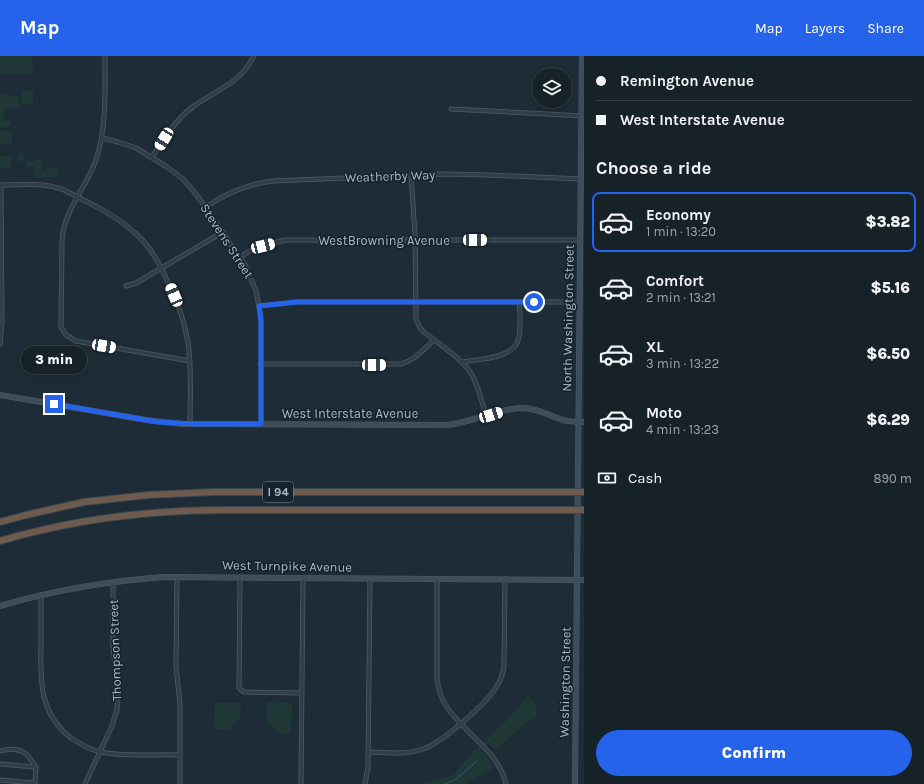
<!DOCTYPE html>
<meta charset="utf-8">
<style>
:root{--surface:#162128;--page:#232e34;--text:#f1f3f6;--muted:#9ea3a8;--line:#353e45;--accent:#2563eb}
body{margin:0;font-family:Karla,sans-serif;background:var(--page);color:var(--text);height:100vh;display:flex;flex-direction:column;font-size:15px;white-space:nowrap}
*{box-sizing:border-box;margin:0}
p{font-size:13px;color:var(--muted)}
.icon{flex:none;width:22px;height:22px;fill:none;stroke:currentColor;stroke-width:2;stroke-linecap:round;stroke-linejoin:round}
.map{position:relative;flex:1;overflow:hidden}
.side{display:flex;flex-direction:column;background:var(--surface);width:340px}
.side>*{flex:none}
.hud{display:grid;align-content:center;height:88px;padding:0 12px;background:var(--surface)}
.buttons{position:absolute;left:532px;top:12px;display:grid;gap:8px}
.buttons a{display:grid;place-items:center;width:40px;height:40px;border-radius:50%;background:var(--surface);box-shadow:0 4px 16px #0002,0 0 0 1px var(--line);font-size:20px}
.end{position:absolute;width:18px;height:18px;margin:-9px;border:5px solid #2563eb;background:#fff;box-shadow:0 0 0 2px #fff}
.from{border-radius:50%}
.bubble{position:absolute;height:28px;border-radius:14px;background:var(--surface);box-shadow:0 4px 16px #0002,0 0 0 1px var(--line);font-size:13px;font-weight:800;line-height:28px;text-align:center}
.car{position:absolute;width:12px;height:24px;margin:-12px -6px;border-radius:5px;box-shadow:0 0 3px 1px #0007;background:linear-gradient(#fff 24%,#345 0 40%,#fff 0 76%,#345 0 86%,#fff 0)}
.hud b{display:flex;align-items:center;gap:14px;height:38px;font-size:15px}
.hud b+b{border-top:1px solid var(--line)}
.hud i{width:10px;height:10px;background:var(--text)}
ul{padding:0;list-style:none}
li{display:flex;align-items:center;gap:12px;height:60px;margin:0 8px 6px;padding:0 4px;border:2px solid transparent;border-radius:8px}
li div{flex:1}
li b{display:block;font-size:15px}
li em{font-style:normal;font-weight:800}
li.current{border-color:var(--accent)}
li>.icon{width:36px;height:36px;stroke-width:1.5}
h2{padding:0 12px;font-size:18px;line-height:48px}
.pay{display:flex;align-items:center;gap:10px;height:44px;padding:0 12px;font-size:15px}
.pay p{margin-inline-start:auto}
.button{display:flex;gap:8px;margin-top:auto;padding:8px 12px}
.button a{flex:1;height:46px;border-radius:24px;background:var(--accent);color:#fff;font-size:16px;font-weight:800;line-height:46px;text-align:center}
header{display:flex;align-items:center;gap:24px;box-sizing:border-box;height:56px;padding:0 20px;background:var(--accent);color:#fff}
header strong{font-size:19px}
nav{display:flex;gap:22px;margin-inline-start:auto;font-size:14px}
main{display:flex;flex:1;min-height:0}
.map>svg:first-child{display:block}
</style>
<header>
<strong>Map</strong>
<nav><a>Map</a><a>Layers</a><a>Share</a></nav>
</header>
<main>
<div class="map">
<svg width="584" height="728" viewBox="0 0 584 728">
<rect width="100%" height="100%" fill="#1d2c36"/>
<g fill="#1f3836">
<path d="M 0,0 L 32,0 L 33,15 L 30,18 L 0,18 Z"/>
<path d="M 22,35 L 33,35 L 33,49 L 21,48 Z"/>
<path d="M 0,37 L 6,37 L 6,39 L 19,40 L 19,52 L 5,53 L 3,63 L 6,65 L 10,64 L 11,69 L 3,72 L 0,71 Z"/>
<rect x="0" y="75" width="12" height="13"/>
<path d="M 22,96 L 25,101 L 25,105 L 34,105 L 34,110 L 26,111 L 25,105 L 20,106 L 18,104 L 19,98 Z"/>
<rect x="0" y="100" width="11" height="12"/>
<path d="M 35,104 L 42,104 L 42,115 L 46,115 L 48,112 L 57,112 L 58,116 L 60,118 L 59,121 L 36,122 L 34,115 Z"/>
<path d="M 528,639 L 537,652 L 536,662 L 528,665 L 496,694 L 489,686 L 481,694 L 494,711 L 492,713 L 464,728 L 420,728 L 454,719 C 474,688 508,669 528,639 Z"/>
<path d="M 267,646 L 292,647 L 291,678 L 278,677 L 267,666 Z"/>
<path d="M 215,647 L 241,647 L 240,663 L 229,674 L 214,673 Z"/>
</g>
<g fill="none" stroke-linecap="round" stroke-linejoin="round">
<path stroke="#2d495d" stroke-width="1.5" d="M 446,728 L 456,723 L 478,704"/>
<g stroke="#4e5b65" stroke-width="5">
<g id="street">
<path d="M 105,0 C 105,35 107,70 96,104 C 86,132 63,155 62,186 L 61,271 L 66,279 L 76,285 L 190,305"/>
<path d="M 451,53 L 584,60"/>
<path d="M 102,82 L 118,86 L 136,92 L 167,111 L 183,123 L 196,138 L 245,209 L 256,235 L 261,260 L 261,368"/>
<path d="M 152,101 C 163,84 174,66 190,53 C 215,33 238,31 254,0"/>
<path d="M 411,119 L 415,178 L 416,263 L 420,272 L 424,276 C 438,287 464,304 472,319 C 479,331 482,347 486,360"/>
<path d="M 0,129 C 21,129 44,126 64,134 C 87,146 114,158 134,176 C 148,188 158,204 165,220 C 176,241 184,263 188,286 C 192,313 190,341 190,368"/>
<path d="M 206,151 C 226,137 247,128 273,125 L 443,118 L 489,119 L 581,123"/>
<path d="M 240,201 L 255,192 L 285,184 L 580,184"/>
<path d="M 126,230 L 136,227 L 223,176"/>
<path d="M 259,250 L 297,246 L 579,246"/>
<path d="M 0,288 L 2,266 L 1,129"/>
<path d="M 461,306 C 479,303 516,303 519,281 C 521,270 520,257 519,246"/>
<path d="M 260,308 L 401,308 C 415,304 423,294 434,284"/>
<path d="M 177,521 L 176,610 L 180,649 L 180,728"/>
<path d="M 240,521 L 239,632 L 244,636 L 302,637"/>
<path d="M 437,523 L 437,622 C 438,631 440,640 445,648 C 462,677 498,693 506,728"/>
<path d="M 41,539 C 41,556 41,573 41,591 C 40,626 40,658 71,682 C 80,688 90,694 101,696 C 123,701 157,698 180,699"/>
<path d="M 0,695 C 7,693 20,692 26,698 C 30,701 33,707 36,711 L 35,727 L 0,724"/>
<path d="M 369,696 C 387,697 406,699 423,693 C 442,687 487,647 497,630 C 501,624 503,617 504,610 L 505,523"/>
<path d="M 0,708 L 36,711"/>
<path d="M 85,728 L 112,670 L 117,653 L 118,637 L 113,591 L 113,526"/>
<path d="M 301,728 L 303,522"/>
<path d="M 365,728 L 368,711 L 370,522"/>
</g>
</g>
<g stroke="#4e5b65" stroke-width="6">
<g id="secondary">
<path d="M 0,339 L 146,364 L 182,368 L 446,369 C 472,367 495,353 521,352 C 537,352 548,359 563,364 C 569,366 577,366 584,366"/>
<path d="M 0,550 C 54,534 109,525 165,521 L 584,524"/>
<path d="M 575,728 L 582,0"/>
</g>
</g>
<g stroke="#3b4851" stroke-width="8">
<g id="highway">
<path d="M 0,466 L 26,459 L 84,446 L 148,439 L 213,436 L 559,436"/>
<path d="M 0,485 C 74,463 150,454 226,454 L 558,454"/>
</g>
</g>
<use href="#street" stroke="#313e47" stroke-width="3.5"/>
<use href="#secondary" stroke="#3e4d5a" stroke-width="5"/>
<use href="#highway" stroke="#6e5b4d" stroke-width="6"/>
<g stroke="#3b4851" stroke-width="8" stroke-linecap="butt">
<g id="highway-bridge">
<path d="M 559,436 L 584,436"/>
<path d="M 558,454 L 584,454"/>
</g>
</g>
<use href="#highway-bridge" stroke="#6e5b4d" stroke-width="6"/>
</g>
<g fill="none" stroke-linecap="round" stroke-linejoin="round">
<path stroke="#2563eb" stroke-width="5" d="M 54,348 L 158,366 L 196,368 L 261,368 L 261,266 L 259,250 L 297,246 L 534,246"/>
</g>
<g text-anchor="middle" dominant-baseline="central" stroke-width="3" stroke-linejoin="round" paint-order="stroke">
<rect fill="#16222b" stroke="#7e8c97" stroke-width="1" x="263" y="426" width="30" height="20" rx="3"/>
<g font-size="12" font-weight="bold" fill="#aab9c5">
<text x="278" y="436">I 94</text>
</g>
<g font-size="13" fill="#aab9c5" stroke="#16222b">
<text transform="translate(390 120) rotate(-2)">Weatherby Way</text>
<text x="384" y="184">WestBrowning Avenue</text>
<text transform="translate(227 185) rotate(57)">Stevens Street</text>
<text transform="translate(568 262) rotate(-89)">North Washington Street</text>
<text x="350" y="357">West Interstate Avenue</text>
<text transform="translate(287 510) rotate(1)">West Turnpike Avenue</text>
<text transform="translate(115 594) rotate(-92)">Thompson Street</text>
<text transform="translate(565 626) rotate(-89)">Washington Street</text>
</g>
</g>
</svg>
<div class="buttons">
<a><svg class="icon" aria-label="layers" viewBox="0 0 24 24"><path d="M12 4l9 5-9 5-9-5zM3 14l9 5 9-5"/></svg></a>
</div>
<i class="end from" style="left:534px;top:246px"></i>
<i class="end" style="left:54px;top:348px"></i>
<div class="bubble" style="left:21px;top:290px;width:66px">3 min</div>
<i class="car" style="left:164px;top:83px;rotate:211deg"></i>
<i class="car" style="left:475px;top:184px;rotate:90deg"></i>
<i class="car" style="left:263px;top:190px;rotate:76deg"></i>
<i class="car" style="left:174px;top:239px;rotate:337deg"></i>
<i class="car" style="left:104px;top:290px;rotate:100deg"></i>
<i class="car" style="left:374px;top:309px;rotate:90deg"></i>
<i class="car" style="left:491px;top:359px;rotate:73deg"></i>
</div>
<section class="side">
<div class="hud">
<b><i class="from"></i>Remington Avenue</b>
<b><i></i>West Interstate Avenue</b>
</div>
<h2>Choose a ride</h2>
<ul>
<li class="current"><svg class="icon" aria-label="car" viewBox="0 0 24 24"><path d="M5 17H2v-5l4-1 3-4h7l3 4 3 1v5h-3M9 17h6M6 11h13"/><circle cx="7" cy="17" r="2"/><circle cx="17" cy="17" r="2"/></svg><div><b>Economy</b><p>1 min · 13:20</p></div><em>$3.82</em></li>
<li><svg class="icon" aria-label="car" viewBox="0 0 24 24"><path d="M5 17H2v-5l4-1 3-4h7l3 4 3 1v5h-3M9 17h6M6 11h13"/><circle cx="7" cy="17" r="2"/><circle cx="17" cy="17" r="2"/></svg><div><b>Comfort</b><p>2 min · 13:21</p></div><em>$5.16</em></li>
<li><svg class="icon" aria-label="car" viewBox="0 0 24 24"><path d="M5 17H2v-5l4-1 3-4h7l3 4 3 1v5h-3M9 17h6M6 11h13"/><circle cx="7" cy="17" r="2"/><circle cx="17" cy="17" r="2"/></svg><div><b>XL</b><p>3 min · 13:22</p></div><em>$6.50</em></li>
<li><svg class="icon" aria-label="car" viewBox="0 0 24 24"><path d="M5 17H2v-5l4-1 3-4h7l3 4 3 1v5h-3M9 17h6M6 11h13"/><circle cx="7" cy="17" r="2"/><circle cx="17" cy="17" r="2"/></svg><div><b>Moto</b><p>4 min · 13:23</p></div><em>$6.29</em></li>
</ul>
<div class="pay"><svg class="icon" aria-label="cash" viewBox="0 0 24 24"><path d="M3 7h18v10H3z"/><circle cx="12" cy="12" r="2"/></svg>Cash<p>890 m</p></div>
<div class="button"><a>Confirm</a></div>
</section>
</main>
